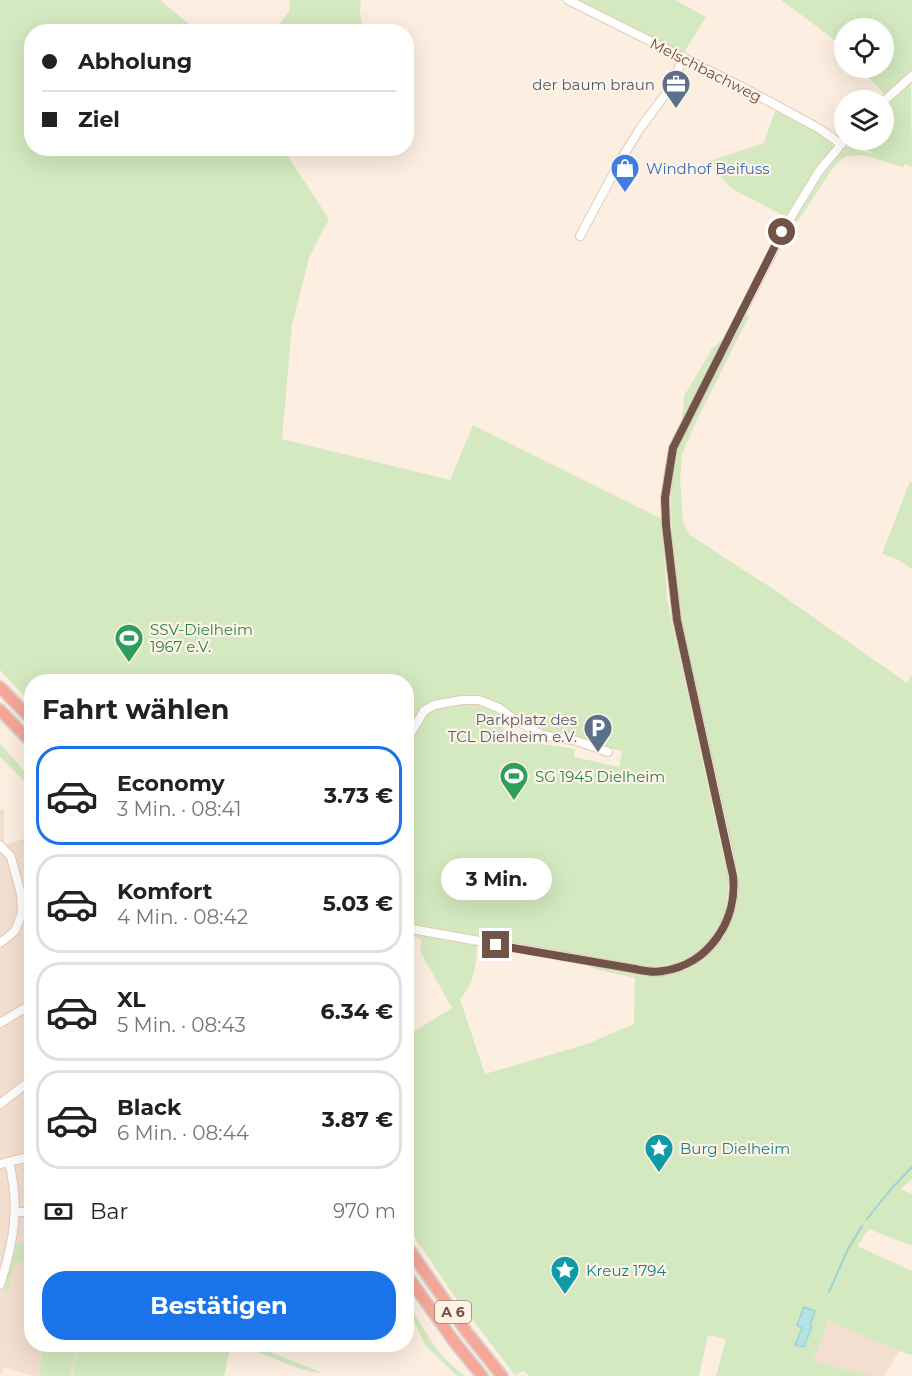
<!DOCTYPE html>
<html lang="de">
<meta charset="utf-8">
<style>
:root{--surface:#fff;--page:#f6f6f6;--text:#222;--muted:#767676;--line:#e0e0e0;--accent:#1a73e8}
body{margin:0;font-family:Montserrat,sans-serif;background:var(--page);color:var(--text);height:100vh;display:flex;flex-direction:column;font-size:22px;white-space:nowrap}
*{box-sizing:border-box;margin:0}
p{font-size:20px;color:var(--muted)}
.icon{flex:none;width:33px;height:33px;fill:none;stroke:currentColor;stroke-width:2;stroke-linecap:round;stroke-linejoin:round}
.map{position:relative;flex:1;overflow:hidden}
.sheet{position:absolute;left:24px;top:674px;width:390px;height:678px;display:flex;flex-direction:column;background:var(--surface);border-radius:24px;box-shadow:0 6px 24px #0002}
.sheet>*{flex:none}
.banner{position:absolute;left:24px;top:24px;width:390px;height:132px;border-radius:24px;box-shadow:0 6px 24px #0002;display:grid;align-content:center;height:132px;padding:0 18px;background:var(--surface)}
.buttons{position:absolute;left:834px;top:18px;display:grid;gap:12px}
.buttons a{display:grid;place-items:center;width:60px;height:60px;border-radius:50%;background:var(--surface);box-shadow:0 6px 24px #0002;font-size:30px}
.end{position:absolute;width:27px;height:27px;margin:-14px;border:8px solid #725348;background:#fff;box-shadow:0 0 0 3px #fff}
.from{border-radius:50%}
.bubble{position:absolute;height:42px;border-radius:21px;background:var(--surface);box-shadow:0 6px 24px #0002;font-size:20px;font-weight:700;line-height:42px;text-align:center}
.banner b{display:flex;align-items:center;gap:21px;height:57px;font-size:22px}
.banner b+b{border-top:2px solid var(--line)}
.banner i{width:15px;height:15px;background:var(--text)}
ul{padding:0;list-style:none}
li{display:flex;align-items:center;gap:18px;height:99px;margin:0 12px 9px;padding:0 6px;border:3px solid var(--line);border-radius:24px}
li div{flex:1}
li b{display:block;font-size:22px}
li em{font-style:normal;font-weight:700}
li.active{border-color:var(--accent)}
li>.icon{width:54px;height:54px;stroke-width:1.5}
h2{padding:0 18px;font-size:27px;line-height:72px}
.pay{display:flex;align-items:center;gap:15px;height:66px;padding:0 18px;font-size:22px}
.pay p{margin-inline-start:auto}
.action{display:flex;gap:12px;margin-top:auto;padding:12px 18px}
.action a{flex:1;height:69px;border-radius:24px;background:var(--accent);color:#fff;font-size:24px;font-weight:700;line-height:69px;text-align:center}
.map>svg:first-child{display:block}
</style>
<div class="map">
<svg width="912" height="1376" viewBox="0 0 912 1376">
<rect width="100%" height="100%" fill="#fceee0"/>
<g fill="#f3dfcf">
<path d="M 0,809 L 4,809 L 4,845 L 31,837 L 32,1344 L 78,1344 L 73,1376 L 35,1376 L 4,1368 L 0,1376 Z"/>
<path d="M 827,1321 L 900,1350 L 884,1376 L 807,1376 Z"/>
</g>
<g fill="#d4e9bf" fill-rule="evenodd">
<path d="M 0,0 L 160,0 L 197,31 L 32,32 L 32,148 L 283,149 L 329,219 L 310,255 L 292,324 L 282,439 L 450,480 L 473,425 L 662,519 L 667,600 L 728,876 C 731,932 701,969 643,967 L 407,924 L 406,681 L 32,681 L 31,703 L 0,670 ZM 504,721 L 577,741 L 622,751 L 619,767 L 574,757 L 575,749 L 503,738 Z"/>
<path d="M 290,0 L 361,0 L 360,12 L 363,31 L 298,31 L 277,27 L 289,12 Z"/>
<path d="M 564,0 L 675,0 L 706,17 L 683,54 L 596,11 Z"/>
<path d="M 781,0 L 912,0 L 912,73 L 885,95 L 860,68 L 884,68 L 884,28 L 844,28 L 844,51 L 835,40 Z"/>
<path d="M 911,82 L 912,167 L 905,164 L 903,167 L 864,155 L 846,156 L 835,165 L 797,222 L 792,219 L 843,146 L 873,154 L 859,144 L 858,140 L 884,140 L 884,107 Z"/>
<path d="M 775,111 L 826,136 L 834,148 L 786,217 L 732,189 L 707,162 L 764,143 Z"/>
<path d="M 750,315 L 697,420 L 682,454 L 680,479 L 683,522 L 690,535 L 773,589 L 907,683 L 912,674 L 912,1179 L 901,1189 L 912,1194 L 912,1246 L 869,1229 L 857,1246 L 912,1271 L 912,1354 L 910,1355 L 828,1321 L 813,1361 C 834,1366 854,1373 875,1376 L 716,1376 L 726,1339 L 708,1335 L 699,1376 L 529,1376 L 524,1371 L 515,1375 L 453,1294 L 407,1226 L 406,1036 L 452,1008 L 420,951 L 422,939 L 407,935 L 407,932 L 477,944 C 476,965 475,983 460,999 L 485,1074 L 587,1044 L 634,1024 L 635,978 L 594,969 L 588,965 L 650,975 L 690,966 L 714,948 L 725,936 L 734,916 L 738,893 L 738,875 L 682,636 L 671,545 L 672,525 L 670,489 L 676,454 L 684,433 L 743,317 Z"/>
<path d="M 725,337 L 684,418 L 682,417 L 684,396 L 712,349 Z"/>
<path d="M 910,481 L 912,482 L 912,569 L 899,560 L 882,554 Z"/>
<path d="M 0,744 L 31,778 L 31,788 L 0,757 Z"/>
<path d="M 15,1243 L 31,1244 L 31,1266 L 16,1261 L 7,1292 L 4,1289 Z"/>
<path d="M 407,1300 C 423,1328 438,1358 465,1376 L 457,1376 L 425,1345 L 407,1306 Z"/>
<path d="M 45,1344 L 76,1344 L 70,1376 L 50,1376 L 39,1373 Z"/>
<path d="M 78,1344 L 250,1344 L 323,1373 C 292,1371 265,1350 234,1347 L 230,1349 L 224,1376 L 73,1376 Z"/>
</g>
<path fill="#b5e2e5" stroke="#9cd3d6" stroke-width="1.5" d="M 804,1307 L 815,1311 L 810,1325 L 812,1326 L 804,1347 L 795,1345 L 802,1328 L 797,1325 Z"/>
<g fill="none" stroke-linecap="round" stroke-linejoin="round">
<g stroke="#9cd3d6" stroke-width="2">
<path d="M 867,1219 L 891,1189 L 912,1167"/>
<path d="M 829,1292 L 848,1249 L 862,1226"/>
</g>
<g stroke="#e0cabc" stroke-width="10">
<g id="minor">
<path d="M 568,0 L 746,89 L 820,129 L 841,144"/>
<path d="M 884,101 L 912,76"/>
<path d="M 580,236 L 620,161 L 641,127 L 668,91 L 684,57"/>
<path d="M 406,741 L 424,711 L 434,705 L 462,700 L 479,700 L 499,708 L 515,720 L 542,735 L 577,741 L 608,752"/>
<path d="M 0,845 L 11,857 L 21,894 L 22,913 L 15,931 L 0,943"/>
<path d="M 21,894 L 32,892"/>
<path d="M 406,928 L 635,969 L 655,972 L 666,971 L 683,966 L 697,958 L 711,946 L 721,933 L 729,915 L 733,899 L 734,887 L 729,854 L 677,620 L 666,525 L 665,498 L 673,448 L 788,222 L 819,171 L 845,140"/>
<path d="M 0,1023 L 32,1004"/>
<path d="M 0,1104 L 32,1079"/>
<path d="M 0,1164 L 32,1156"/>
<path d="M 16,1212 L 32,1212"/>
<path d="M 0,1285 C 14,1242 20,1206 9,1162"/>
</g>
</g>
<g stroke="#d8cfcc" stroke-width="14">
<g id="highway">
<path d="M 0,687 L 32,720"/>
<path d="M 0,710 L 32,743"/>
<path d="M 406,1245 L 466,1331 L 502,1376"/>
<path d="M 406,1274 L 453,1340 L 482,1376"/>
</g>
</g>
<use href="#minor" stroke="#fff" stroke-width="8"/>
<use href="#highway" stroke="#f6a797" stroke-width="10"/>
</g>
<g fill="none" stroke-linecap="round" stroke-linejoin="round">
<path stroke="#725348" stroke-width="8" d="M 496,945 L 635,969 C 644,971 654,973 663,971 C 708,965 738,921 733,876 L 677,620 L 666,525 L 665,498 L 673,448 L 782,232"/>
</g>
<defs>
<g id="office-pin" transform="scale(1.5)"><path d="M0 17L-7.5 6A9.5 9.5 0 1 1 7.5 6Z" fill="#5c6f8a" stroke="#fff3e6"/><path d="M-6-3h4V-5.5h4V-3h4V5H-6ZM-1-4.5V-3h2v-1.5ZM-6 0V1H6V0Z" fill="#fff"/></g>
<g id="shop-pin" transform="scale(1.5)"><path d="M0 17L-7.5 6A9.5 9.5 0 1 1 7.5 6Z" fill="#3f7fe0" stroke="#fff3e6"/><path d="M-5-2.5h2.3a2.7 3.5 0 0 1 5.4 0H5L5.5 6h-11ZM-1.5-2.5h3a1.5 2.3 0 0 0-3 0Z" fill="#fff"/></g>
<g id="stadium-pin" transform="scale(1.5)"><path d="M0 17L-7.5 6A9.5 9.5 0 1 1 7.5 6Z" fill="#2e9e5b" stroke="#fff3e6"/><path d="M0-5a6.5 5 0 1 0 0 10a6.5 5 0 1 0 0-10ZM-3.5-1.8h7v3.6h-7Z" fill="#fff"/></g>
<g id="parking-pin" transform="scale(1.5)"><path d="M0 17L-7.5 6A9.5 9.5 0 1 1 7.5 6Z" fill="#5c6f8a" stroke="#fff3e6"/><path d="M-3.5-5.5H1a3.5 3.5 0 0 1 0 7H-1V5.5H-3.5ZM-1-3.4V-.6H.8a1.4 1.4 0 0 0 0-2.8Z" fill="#fff"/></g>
<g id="sight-pin" transform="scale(1.5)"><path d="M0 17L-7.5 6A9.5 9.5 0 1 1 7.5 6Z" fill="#0f9aa8" stroke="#fff3e6"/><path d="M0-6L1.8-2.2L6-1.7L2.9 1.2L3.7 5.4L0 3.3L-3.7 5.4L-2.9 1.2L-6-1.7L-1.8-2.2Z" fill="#fff"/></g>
</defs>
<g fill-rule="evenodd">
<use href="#office-pin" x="676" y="84"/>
<use href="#shop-pin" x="625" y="168"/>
<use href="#stadium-pin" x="129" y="638"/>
<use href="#parking-pin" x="598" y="728"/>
<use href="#stadium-pin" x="514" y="776"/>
<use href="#sight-pin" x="659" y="1148"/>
<use href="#sight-pin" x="565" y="1270"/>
</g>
<g text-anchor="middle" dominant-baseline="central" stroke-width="4.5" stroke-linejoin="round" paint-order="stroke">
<rect fill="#fff3e6" stroke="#9c8377" stroke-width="1.5" x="435" y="1301" width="36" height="22" rx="4.5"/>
<g font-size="14" font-weight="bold" fill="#725348">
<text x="453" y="1312">A 6</text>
</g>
<g font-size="15" fill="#725348" stroke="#fff3e6">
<text transform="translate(706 70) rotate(27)">Melschbachweg</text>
</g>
<g font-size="15" fill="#4e5e75" stroke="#fff3e6" text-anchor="end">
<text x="655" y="84">der baum braun</text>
<text x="577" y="719">Parkplatz des<tspan x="577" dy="17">TCL Dielheim e.V.</tspan></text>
</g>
<g font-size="15" fill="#366cbe" stroke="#fff3e6" text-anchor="start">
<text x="646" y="168">Windhof Beifuss</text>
</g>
<g font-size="15" fill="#27864d" stroke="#fff3e6" text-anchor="start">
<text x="150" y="629">SSV-Dielheim<tspan x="150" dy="17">1967 e.V.</tspan></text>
<text x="535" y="776">SG 1945 Dielheim</text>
</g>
<g font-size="15" fill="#0d838f" stroke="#fff3e6" text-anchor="start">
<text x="680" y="1148">Burg Dielheim</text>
<text x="586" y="1270">Kreuz 1794</text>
</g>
</g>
</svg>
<div class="buttons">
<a><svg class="icon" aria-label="locate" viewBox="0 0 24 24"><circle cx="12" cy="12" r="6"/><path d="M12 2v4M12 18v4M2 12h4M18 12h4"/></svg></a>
<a><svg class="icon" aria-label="layers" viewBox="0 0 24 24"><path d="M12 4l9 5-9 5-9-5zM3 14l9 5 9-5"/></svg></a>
</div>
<i class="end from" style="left:782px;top:232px"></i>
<i class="end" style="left:496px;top:945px"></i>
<div class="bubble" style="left:441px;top:858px;width:111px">3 Min.</div>
<div class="banner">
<b><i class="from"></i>Abholung</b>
<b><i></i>Ziel</b>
</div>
<section class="sheet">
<h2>Fahrt wählen</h2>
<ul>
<li class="active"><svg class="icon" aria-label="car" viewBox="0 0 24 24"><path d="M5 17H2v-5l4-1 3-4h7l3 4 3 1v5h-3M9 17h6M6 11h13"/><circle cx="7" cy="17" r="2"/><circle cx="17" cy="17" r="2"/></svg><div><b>Economy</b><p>3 Min. · 08:41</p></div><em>3.73 €</em></li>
<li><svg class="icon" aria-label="car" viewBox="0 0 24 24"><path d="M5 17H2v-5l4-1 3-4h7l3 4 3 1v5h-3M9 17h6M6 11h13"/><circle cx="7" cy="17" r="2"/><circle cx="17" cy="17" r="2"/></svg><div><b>Komfort</b><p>4 Min. · 08:42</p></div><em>5.03 €</em></li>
<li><svg class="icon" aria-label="car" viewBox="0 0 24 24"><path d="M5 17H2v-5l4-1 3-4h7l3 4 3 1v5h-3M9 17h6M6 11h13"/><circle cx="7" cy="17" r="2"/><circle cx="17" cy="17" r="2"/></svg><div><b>XL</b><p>5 Min. · 08:43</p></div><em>6.34 €</em></li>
<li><svg class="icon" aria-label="car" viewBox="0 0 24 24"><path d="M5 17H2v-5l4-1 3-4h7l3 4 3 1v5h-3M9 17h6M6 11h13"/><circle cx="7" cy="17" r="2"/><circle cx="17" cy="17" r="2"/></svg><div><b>Black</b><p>6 Min. · 08:44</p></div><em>3.87 €</em></li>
</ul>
<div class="pay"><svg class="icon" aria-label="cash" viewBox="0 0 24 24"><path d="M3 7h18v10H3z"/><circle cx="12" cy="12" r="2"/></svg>Bar<p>970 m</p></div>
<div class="action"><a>Bestätigen</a></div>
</section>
</div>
